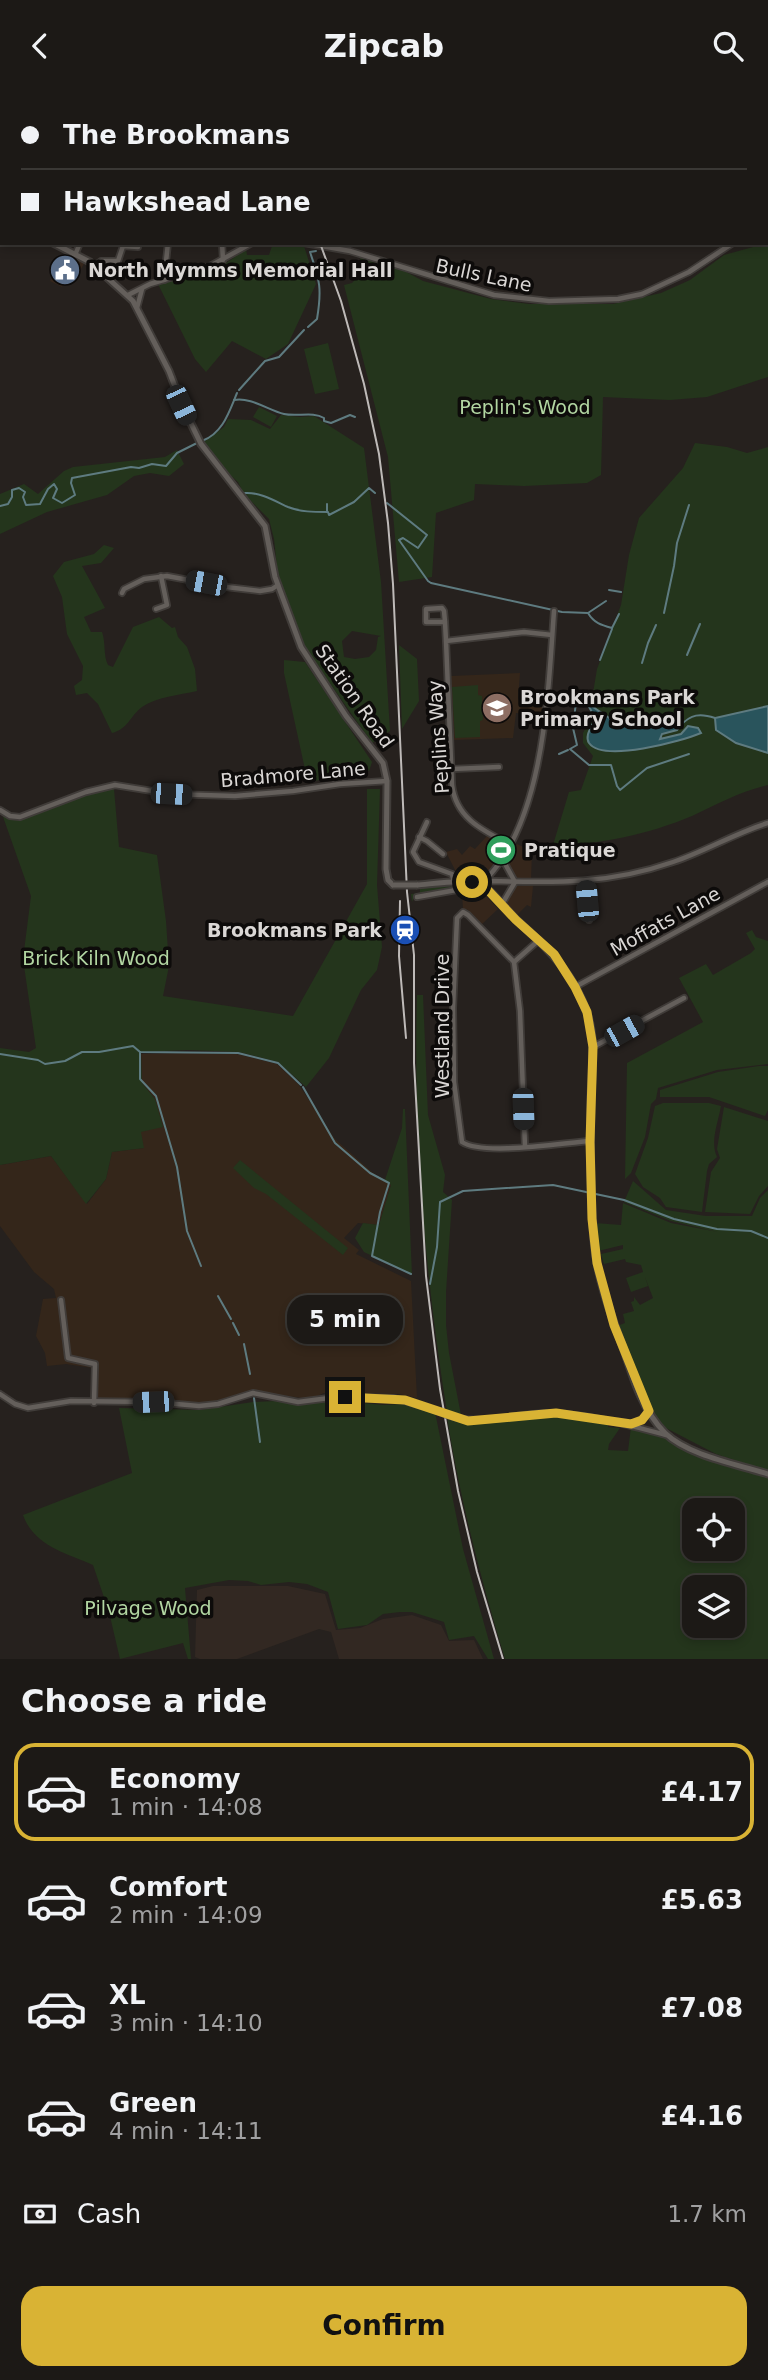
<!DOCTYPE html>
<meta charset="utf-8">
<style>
:root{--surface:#1c1916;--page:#292623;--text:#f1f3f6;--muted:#a0a0a1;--line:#3a3835;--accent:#d9b334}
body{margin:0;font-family:"DejaVu Sans",sans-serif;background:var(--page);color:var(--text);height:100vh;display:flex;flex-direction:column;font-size:26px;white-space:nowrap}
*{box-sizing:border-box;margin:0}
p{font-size:23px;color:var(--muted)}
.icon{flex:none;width:38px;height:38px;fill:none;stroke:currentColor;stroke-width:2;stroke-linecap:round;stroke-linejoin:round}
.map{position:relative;height:1568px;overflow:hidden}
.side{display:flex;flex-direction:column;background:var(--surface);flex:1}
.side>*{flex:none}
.banner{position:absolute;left:0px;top:0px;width:768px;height:154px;box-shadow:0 4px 10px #0003,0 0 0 2px var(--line);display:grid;align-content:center;height:154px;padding:0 21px;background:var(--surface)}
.controls{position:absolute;left:682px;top:1407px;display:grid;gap:14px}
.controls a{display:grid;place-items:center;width:63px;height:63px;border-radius:14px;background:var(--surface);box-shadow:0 4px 10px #0003,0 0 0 2px var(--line);font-size:35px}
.end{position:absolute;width:32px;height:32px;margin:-16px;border:9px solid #d9b334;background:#111;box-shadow:0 0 0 4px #111}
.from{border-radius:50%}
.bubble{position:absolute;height:49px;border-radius:21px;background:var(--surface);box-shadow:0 4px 10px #0003,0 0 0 2px var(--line);font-size:23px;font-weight:600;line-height:49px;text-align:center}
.car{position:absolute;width:21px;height:42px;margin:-21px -10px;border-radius:9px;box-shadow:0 0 5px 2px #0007;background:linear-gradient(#222 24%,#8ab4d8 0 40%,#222 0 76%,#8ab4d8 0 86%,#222 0)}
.banner b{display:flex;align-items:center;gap:24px;height:66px;font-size:26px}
.banner b+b{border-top:2px solid var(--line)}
.banner i{width:18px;height:18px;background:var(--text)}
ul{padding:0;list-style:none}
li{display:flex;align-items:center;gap:21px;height:98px;margin:0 14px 10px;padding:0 7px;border:4px solid transparent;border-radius:21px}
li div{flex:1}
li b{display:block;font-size:26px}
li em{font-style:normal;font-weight:600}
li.active{border-color:var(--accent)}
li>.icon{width:63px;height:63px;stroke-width:1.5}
h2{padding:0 21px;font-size:32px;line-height:84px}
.pay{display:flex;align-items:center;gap:18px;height:77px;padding:0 21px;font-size:26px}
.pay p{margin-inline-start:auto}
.action{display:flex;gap:14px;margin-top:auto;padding:14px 21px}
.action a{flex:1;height:80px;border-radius:21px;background:var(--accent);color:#111;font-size:28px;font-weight:600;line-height:80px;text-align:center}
header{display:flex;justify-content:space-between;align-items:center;height:91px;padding:0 21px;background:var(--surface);font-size:32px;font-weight:600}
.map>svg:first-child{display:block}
</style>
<header><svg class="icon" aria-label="back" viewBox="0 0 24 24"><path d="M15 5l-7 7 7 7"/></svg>Zipcab<svg class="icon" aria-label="search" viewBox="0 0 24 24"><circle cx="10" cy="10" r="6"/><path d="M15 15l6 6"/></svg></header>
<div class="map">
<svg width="768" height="1568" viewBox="0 0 768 1568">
<rect width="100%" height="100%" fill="#26211e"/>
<g fill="#35261b">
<path d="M 67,163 L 85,171 L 77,185 L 68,192 L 65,190 L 62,196 L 50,190 Z"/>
<path d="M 487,745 L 508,755 L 499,770 L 483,785 L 459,787 L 446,761 L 457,758 L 462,764 L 470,755 L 475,758 Z"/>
<path d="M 517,753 L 532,760 L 531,789 L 517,788 L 506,771 Z"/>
<path d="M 515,795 L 533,795 L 531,816 L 527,814 L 517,824 L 505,811 Z"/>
<path d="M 462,799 L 485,804 L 498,818 L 482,833 L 468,819 L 463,818 Z"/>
</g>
<path fill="#322822" d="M 213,1495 L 288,1495 L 325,1503 L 336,1539 L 360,1537 L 383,1528 L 412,1524 L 441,1534 L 449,1550 L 474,1549 L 483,1568 L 339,1568 L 331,1541 L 319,1538 L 237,1568 L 200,1568 L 195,1566 L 197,1499 Z"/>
<g fill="#34261a">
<path d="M 520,582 L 518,608 L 543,611 L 541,625 L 516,622 L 513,647 L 454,649 L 451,585 Z"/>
<path d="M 188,962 L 237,963 L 277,973 L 299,994 L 335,1048 L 372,1081 L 391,1094 L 379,1134 L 358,1132 L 344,1147 L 359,1159 L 356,1163 L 411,1190 L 417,1307 L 399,1303 L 324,1302 L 310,1308 L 251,1300 L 221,1310 L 198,1313 L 155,1308 L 92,1310 L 93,1277 L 66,1273 L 47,1275 L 45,1262 L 36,1245 L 43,1208 L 56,1207 L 54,1198 L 34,1181 L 0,1135 L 0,1074 L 51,1065 L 87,1113 L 106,1088 L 112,1061 L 143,1057 L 140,1041 L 155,1008 L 142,992 L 141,963 Z"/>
</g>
<g fill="#24351c" fill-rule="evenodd">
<path d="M 273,152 L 304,155 L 316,193 L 288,253 L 266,268 L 232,250 L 206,281 L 195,268 L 158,193 L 225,173 L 246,158 L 247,164 L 269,164 Z"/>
<path d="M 768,152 L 768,286 L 707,306 L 670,309 L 603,306 L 601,384 L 587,392 L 524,395 L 475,393 L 474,409 L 436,422 L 432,486 L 399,491 L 388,366 L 344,194 L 352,192 L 363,180 L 360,166 L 399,177 L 423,190 L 491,208 L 529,213 L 613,213 L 661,202 L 690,189 L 724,164 Z"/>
<path d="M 328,252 L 339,298 L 315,303 L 304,258 Z"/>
<path d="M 259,316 L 277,325 L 271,336 L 253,326 Z"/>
<path d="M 281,324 L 300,326 L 314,325 L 364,357 L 381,491 L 390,640 L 372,652 L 307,560 L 278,486 L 274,448 L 269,428 L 244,403 L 238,391 L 227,381 L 204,351 L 224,336 L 228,328 L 251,329 L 270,338 ZM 352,540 L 381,545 L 378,546 L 376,559 L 369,566 L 355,568 L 344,566 L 342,550 Z"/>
<path d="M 695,352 L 727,356 L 747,362 L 768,356 L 768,694 C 741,700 717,713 692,725 C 649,743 600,754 553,754 L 569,701 L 581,699 L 593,665 L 583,652 L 583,642 L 588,632 L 597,578 L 621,514 L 629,464 L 639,427 L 683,377 Z"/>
<path d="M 177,359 L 184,373 L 169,385 L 150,382 L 134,385 L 107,404 L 47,421 L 0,443 L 0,403 L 24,393 L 38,403 L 64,380 L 73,376 L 165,366 Z"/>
<path d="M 104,454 L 114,457 L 101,472 L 82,475 L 105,517 L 84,526 L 91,541 L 102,541 C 106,552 103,564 108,574 L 113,576 L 133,536 L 159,526 L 172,537 L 175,536 L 178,546 L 187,556 L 195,578 L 197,600 C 179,604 157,606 142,616 C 130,625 128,638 112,642 L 98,613 L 87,602 L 76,604 L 74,595 L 82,589 L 83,575 L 67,543 L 62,506 L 53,485 L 64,471 L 94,463 Z"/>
<path d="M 399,554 L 417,568 L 419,610 L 402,638 Z"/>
<path d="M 284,569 L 305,571 L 372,671 L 369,680 L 336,684 L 308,692 L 284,582 Z"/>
<path d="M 478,594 L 478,604 L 482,605 L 483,629 L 480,630 L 480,646 L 455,647 L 452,596 Z"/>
<path d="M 107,698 L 114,698 L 119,756 L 157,764 L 166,830 L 169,875 L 163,905 L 293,925 L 367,793 L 367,698 L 380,698 L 377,794 L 382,856 L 377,879 L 361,899 L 329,967 L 306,996 L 278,971 L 239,961 L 188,959 L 141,961 L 142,992 L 155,1008 L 163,1036 L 141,1041 L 144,1057 L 112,1061 L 106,1088 L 86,1113 L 51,1065 L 0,1074 L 0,957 L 29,961 L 36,957 L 23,868 L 31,805 L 2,723 L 9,728 L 19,729 L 75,707 Z"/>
<path d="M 461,794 L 459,797 L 429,802 L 425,801 L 414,806 L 412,811 L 411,803 L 420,802 L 420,797 L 424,796 Z"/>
<path d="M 752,839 L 756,846 L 768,850 L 768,973 L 717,979 L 658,997 L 656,1008 L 651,1013 L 645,1046 L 631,1082 L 625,1088 L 627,972 L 703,931 L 679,887 L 706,873 L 713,884 L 751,862 L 755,858 L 746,842 Z"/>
<path d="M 417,904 L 423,904 L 428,1024 L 445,1084 L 443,1101 L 452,1109 L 446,1201 L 446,1234 L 449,1262 L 461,1324 L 447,1321 C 425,1184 413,1043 417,904 Z"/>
<path d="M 759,975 L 768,975 L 768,1019 L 765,1025 L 709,1006 L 660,1006 L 660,999 L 718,981 Z"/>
<path d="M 663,1012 L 709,1012 L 721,1015 C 718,1032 710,1050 717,1066 L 709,1073 L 707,1080 L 702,1121 L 666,1116 L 660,1107 L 643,1096 L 635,1083 L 648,1047 L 655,1015 Z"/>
<path d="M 724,1016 L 768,1030 L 768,1095 L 759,1105 L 750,1123 L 705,1121 L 711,1081 L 720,1067 L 717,1058 Z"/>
<path d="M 403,1018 L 405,1018 L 412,1184 L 364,1161 L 355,1147 L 363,1132 L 379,1134 L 391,1094 L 385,1089 L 402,1037 Z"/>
<path d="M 240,1069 L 348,1157 L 343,1164 L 266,1103 L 254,1097 L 233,1077 Z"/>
<path d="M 633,1090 L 666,1119 L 706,1125 L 752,1125 L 760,1107 L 768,1099 L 768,1380 L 716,1363 L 664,1336 L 652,1320 L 643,1303 L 617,1235 L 625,1232 L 623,1223 L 634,1220 L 631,1211 L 634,1210 L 634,1206 L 640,1214 L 653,1207 L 645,1186 L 648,1195 L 631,1201 L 626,1187 L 643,1181 L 641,1174 L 626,1171 L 625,1168 L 604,1173 L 601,1163 L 623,1158 L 623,1154 L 598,1160 L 595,1132 L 621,1134 L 623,1112 L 671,1132 L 718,1141 L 671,1130 L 624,1111 Z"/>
<path d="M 276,1310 L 295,1313 L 343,1310 L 383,1314 L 407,1313 L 435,1321 L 463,1458 L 494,1568 L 488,1568 L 474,1545 L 449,1549 L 444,1531 L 412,1521 L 400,1521 L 383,1523 L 367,1534 L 338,1538 L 328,1501 L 307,1493 L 289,1491 L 261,1494 L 248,1490 L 229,1489 L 185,1497 L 191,1568 L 188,1568 L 183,1552 L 120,1568 L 109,1521 L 93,1474 C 66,1462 34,1455 23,1424 L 132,1382 L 119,1317 L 200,1319 L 253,1311 Z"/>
<path d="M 544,1324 L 608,1331 L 608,1336 L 620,1337 L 609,1353 L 608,1359 L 628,1360 L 631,1336 L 654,1342 L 722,1374 L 768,1387 L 768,1568 L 505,1568 C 481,1489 460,1408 447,1326 C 478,1338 512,1329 544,1324 ZM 695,1419 L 733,1419 L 733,1458 L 695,1458 ZM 695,1496 L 733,1496 L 733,1535 L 695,1535 Z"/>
</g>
<g fill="#29545c" stroke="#5e7b80" stroke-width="2">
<path d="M 587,612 L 617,632 L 626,635 L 680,635 L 677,639 L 662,643 L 660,648 L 681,643 L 688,635 L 698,637 L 701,642 C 682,650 603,672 589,652 C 584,644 593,635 595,627 Z"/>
<path d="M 768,615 L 768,662 L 736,652 L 716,639 L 715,627 Z"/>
</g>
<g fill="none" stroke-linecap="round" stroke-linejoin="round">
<g stroke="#5e7b80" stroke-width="2">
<path d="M 286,0 L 286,2"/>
<path d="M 327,152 L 327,153"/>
<path d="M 308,236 L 317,228 C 322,198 320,190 310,161 L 316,160"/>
<path d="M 239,299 L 265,270 L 279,266 L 304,239"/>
<path d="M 234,309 C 251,306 268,319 284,323 C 297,326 313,320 324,327 L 324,330 L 331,332 L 350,324 L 355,326"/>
<path d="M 202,350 C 223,342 229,321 237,302"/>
<path d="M 245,402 C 260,401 275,410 288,416 C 300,421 314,421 328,421 L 329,424 L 354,411 L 369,397 L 375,402"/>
<path d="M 387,412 L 427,444 L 418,457 L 403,447 L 399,449 L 428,490 L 431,492 L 562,521 L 588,522 L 606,510"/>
<path d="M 327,413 L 327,420"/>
<path d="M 0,415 L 8,413 L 12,406 L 12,399 L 19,397 L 25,401 L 23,406 L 26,414 L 40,413 L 48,398 L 54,393 L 57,398 L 53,407 L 62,412 L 75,404 L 71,392 L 72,387 L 131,376 L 139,377 L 152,373 L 166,375 L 177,362 L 197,352"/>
<path d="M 609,499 L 621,501"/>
<path d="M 588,522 C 594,532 601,534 612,537 L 619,523"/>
<path d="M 664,522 L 674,475 L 677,452 L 689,414"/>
<path d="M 687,564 L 700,533"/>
<path d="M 600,569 L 612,538"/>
<path d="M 642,572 L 648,552 L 656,534"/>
<path d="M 587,612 L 586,610 L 576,611 L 573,637 L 577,654 L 570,658 L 589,674 L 611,674 L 617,695 L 620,699 L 647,677 L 689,663"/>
<path d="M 680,635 C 691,623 700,622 715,627"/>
<path d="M 559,663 L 568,659"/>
<path d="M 140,961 L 140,988 L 156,1005 L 177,1076 L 187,1140 L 201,1175"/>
<path d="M 0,963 L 38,969 L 45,973 L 65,970 L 82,961 L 99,961 L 133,955 L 140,961 L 238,962 L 278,972 L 301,994"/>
<path d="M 303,996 L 335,1052 L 370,1082 L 389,1092 L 380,1121 L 372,1165 L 411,1183"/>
<path d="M 430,1193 L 437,1156 L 440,1111 L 463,1100 L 553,1094 L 624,1109 L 674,1128 L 717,1138 L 751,1140 L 768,1147"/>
<path d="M 218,1205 L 231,1228"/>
<path d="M 233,1232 L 239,1244"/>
<path d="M 244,1253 L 250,1283"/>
<path d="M 254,1307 L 260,1351"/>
</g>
<g stroke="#726e6b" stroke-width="24">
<path d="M 648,0 L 655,2"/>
<path d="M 766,32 L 768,33"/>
</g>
<g stroke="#403c39" stroke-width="8">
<g id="minor">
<path d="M 64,0 L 64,2"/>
<path d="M 135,2 L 135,0"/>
<path d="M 182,2 L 182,0"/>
<path d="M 0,46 L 2,45"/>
<path d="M 0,97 L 2,96"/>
<path d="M 0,119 L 2,121"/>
<path d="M 766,147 L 768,147"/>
<path d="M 222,152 L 223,169"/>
<path d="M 304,152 L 350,160 L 494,204 L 549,210 L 618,208 L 642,203 L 689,181 L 733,152"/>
<path d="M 75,164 L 80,152"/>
<path d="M 95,175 L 101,170 L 118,170 L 123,155 L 138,156"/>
<path d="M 164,189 L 168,152"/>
<path d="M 128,204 L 150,193 L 210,175 L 252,152"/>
<path d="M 137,217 L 142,198"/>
<path d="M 122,502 L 124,498 L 144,488 L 167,485 L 226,496 L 260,500 L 272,498 L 278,494"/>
<path d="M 442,517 L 444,520 L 445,531 L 426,531 L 426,518 Z"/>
<path d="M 156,518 L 167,514 L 161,485"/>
<path d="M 445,531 L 446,550"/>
<path d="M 452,678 L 499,676"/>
<path d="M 0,719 L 10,725 L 20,726 L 86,701 L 115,694 L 171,703 L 235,705 L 293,700 L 340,693 L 387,690"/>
<path d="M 427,731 L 413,761 L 419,771 L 452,783 L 454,792"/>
<path d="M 419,746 L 427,750 L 443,763"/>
<path d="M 511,754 C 484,740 456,728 452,694 L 446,550 L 524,541 L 552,544"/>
<path d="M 503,769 L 515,791"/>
<path d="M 488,790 L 488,786 C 545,724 548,601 554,520"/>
<path d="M 586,791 L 589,829"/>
<path d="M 484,795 L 491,790 C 557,792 610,793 673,771 C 706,760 735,742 768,732"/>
<path d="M 417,806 L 462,798 L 481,800 L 486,797"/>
<path d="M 502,813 L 515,791"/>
<path d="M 514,871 L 539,849"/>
<path d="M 575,896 L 768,791"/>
<path d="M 593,956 L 684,907"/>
<path d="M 525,1056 L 520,920 L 514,871 L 468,824 L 463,821 L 457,827 L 453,917 L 454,991 L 462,1051 C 483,1065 562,1052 590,1050"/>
<path d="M 61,1209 L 68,1267 L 95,1273 L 94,1312"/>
<path d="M 0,1303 L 15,1313 L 28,1317 L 71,1310 L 154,1311 L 199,1315 L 218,1313 L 253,1302 L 298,1311 L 337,1306 L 394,1307 L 435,1319"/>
<path d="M 447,1324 C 481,1336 514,1322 549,1322 C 590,1323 628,1334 666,1344"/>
<path d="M 632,1333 L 642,1329 L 649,1320"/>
</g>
</g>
<g stroke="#403c39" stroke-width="9">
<g id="tertiary">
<path d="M 0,127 L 2,127"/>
<path d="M 53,152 L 90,171 L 133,210 L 169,280 L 182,314 L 201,353 L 265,435 L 275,486 L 301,556 L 346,625 L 383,672 L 387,690 L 386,778 L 388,789 L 393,794"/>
<path d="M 417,794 C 433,793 472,786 485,796 C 498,806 508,822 522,834 C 550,859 575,885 587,922 C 596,949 592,978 591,1006 C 590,1054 590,1102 594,1150 C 597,1189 612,1226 625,1262 C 634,1290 644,1321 665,1342 C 689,1365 737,1373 768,1383"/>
</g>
</g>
<use href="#minor" stroke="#645f5b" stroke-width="4.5"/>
<use href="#tertiary" stroke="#645f5b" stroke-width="5"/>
<g stroke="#bebab8" stroke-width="2">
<path d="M 243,0 L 244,2"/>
<path d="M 320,152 L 341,210 L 364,293 L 379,363 L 388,432 L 393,493 L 407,801 L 414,864 L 414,972 L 426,1185 L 440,1298 L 458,1400 L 477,1481 L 503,1568"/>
<path d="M 400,810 L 399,865 L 406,947"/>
</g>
<g stroke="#403c39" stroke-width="8" stroke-linecap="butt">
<path id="minor-bridge" d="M 435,1319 L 447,1324"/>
</g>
<g stroke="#403c39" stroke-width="9" stroke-linecap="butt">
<path id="tertiary-bridge" d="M 393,794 L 417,794"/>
</g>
<use href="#minor-bridge" stroke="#645f5b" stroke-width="4.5"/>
<use href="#tertiary-bridge" stroke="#645f5b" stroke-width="5"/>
</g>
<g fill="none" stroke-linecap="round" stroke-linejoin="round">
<path stroke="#d9b334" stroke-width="9" d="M 345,1306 L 405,1309 L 468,1330 L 556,1322 L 631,1333 L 642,1329 L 649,1320 L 614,1234 L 597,1172 L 592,1128 L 590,1051 L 593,956 L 587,921 L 575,896 L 554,863 L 516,829 L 484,795 L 472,791"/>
</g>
<defs>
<g id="civic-disc" transform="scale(1.575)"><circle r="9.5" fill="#5c6f8a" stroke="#0d0b0a"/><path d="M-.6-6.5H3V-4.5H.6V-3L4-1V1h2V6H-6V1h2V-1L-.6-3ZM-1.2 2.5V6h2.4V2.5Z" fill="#fff"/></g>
<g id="school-disc" transform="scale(1.575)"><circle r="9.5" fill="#8d6e63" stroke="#0d0b0a"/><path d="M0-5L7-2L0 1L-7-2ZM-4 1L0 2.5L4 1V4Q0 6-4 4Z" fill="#fff"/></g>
<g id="stadium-disc" transform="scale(1.575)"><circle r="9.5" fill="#2e9e5b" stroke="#0d0b0a"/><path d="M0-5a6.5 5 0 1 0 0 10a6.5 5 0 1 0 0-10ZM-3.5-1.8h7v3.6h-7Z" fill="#fff"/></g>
<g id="station-disc" transform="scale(1.575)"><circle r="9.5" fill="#1a4fb4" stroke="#0d0b0a"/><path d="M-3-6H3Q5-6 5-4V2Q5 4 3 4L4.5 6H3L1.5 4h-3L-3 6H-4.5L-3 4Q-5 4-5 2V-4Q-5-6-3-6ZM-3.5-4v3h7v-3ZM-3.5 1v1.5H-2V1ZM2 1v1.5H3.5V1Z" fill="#fff"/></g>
</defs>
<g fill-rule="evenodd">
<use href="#civic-disc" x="65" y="179"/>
<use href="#school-disc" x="497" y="617"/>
<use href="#stadium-disc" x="501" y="759"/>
<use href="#station-disc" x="405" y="839"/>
</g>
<g text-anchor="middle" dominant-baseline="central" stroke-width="7" stroke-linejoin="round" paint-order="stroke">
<g font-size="19" font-weight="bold" fill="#dad7d5" stroke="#0d0b0a" text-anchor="start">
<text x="88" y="179">North Mymms Memorial Hall</text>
<text x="520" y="606">Brookmans Park<tspan x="520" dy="22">Primary School</tspan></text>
<text x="524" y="759">Pratique</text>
<text x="382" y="839" text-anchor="end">Brookmans Park</text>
</g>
<g font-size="19" fill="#dad7d5" stroke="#0d0b0a">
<text transform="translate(484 184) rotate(12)">Bulls Lane</text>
<text transform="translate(355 605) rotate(55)">Station Road</text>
<text transform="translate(438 646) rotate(-94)">Peplins Way</text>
<text transform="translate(293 683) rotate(-5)">Bradmore Lane</text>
<text transform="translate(665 830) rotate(-29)">Moffats Lane</text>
<text transform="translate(442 935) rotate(-90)">Westland Drive</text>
</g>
<g font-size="19" fill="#b2d6a2" stroke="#0d0b0a">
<text x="525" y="316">Peplin's Wood</text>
<text x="96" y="867">Brick Kiln Wood</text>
<text x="148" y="1517">Pilvage Wood</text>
</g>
</g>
</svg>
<div class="controls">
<a><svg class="icon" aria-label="locate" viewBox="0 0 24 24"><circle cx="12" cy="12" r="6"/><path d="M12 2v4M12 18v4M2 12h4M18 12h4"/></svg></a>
<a><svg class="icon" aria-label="layers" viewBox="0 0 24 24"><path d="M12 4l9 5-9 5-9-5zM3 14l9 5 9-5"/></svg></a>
</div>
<i class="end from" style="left:472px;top:791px"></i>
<i class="end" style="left:345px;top:1306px"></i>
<div class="bubble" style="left:287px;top:1204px;width:116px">5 min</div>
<i class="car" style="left:181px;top:314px;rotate:155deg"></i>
<i class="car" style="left:206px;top:492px;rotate:281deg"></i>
<i class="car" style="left:171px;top:703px;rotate:93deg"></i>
<i class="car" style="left:587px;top:810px;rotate:355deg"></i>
<i class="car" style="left:624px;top:940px;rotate:61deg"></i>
<i class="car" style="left:523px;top:1018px;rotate:178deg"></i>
<i class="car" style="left:153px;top:1311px;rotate:268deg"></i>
<div class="banner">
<b><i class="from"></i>The Brookmans</b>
<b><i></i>Hawkshead Lane</b>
</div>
</div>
<section class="side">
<h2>Choose a ride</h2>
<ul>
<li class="active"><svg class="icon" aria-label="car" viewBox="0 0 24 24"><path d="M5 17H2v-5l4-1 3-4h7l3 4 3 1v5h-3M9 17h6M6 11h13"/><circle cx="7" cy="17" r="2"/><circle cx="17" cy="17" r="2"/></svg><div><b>Economy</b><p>1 min · 14:08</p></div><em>£4.17</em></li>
<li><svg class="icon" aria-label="car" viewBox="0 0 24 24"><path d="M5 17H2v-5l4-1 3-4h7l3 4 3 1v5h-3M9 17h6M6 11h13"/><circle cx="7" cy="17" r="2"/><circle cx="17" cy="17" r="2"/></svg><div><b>Comfort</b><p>2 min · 14:09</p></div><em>£5.63</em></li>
<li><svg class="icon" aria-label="car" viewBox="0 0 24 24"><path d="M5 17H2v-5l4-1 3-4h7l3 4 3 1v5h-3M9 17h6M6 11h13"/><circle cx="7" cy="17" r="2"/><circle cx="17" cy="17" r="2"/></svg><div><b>XL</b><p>3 min · 14:10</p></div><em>£7.08</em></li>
<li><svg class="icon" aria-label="car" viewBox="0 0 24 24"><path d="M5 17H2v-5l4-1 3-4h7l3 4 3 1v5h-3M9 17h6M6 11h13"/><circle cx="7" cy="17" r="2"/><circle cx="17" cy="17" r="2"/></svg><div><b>Green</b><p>4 min · 14:11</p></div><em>£4.16</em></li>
</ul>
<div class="pay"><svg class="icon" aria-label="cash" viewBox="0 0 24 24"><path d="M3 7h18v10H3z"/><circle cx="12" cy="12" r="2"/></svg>Cash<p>1.7 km</p></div>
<div class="action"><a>Confirm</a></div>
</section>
